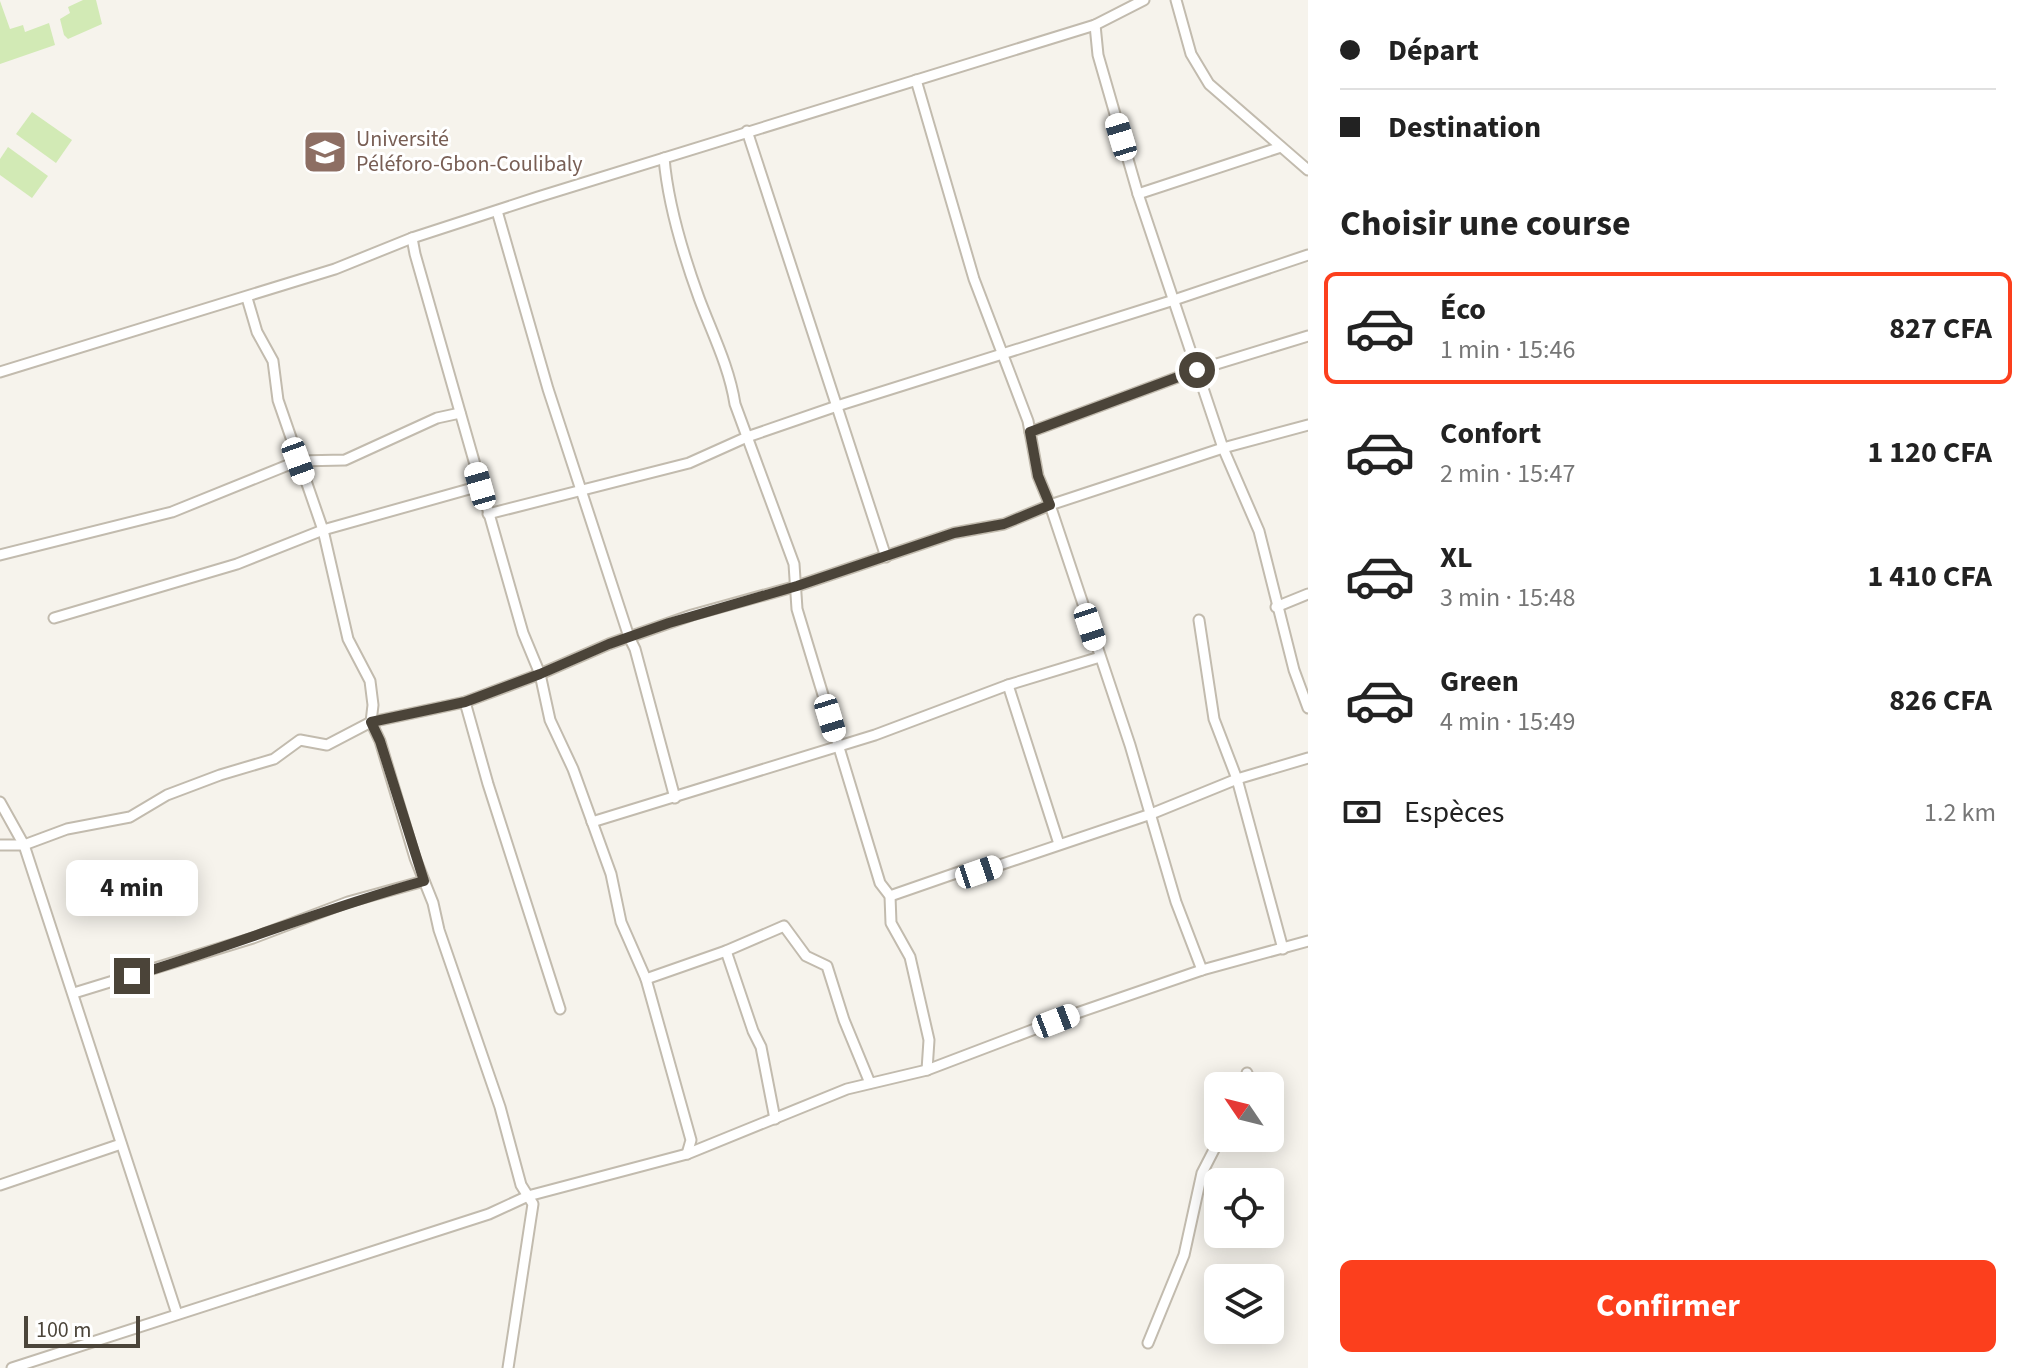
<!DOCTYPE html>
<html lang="fr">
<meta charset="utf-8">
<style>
:root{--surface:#fff;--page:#f2f2f2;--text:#222;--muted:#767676;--line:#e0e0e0;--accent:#fc3f1d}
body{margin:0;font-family:"Source Sans 3",sans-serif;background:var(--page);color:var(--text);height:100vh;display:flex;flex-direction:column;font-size:30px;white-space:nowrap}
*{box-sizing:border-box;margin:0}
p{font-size:26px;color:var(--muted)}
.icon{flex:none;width:44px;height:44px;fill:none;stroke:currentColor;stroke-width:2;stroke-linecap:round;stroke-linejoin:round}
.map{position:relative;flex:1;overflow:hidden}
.side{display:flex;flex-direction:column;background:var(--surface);width:720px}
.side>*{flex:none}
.guide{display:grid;align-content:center;height:176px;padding:0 32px;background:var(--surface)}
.needle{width:52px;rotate:305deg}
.fabs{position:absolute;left:1204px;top:1072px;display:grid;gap:16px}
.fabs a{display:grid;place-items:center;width:80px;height:80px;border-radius:12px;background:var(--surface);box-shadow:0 4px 20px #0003;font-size:40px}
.scale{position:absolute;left:24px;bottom:20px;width:116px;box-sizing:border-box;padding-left:8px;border:4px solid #4b4439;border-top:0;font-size:22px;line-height:28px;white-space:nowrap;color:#4b4439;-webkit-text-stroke:6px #fff;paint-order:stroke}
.end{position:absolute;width:36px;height:36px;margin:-18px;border:10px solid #4b4439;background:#fff;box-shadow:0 0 0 4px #fff}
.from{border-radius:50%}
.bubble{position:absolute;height:56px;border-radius:12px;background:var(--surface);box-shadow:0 4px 20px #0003;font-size:26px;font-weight:700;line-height:56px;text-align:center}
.car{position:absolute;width:24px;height:48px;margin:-24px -12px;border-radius:10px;box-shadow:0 0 6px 2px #0007;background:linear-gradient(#fff 24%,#345 0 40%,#fff 0 76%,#345 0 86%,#fff 0)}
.guide b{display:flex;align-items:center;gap:28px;height:76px;font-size:30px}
.guide b+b{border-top:2px solid var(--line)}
.guide i{width:20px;height:20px;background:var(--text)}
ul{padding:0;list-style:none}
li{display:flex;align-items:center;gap:24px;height:112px;margin:0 16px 12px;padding:0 16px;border:4px solid transparent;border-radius:12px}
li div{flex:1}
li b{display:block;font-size:30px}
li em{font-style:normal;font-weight:700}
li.current{border-color:var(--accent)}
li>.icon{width:72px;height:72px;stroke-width:1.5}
h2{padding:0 32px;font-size:36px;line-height:96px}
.pay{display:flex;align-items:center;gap:20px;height:88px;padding:0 32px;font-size:30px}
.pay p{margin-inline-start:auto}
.cta{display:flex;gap:16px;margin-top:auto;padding:16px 32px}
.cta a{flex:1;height:92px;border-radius:12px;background:var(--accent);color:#fff;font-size:32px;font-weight:700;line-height:92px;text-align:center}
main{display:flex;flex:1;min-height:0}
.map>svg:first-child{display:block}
</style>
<main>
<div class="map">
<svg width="1308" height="1368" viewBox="0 0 1308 1368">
<rect width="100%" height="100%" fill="#f6f3ec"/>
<g fill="#d2eab5">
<path d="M 83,0 L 96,0 L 102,24 L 68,39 L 64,35 L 60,19 L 70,13 L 68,7 Z"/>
<path d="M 0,1 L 10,29 L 23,25 L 25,32 L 49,23 L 55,45 L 0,64 Z"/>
<path d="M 32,112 L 72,140 L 56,163 L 16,134 Z"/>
<path d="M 8,147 L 48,176 L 32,198 L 0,175 L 0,159 Z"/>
</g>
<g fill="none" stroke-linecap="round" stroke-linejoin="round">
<g stroke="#c2bbae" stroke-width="13">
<g id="minor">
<path d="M 1176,0 L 1191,54 L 1209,84 L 1308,170"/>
<path d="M 1095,25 L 1098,55 L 1138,194 L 1223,448 L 1259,531 L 1294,670 L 1308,708"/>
<path d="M 916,80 L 974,279 L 1028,421 L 1038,476 L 1050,505 L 1130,745 L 1176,902 L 1202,970"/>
<path d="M 747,131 L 886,557"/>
<path d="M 664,158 C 668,205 683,254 699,298 C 712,333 729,366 735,404 L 794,564 L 797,609 L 880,883 L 890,896 L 891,923 L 910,957 L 929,1040 L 927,1070"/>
<path d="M 1138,194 L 1281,147"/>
<path d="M 497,211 L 548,389 L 629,637 L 635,649 L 675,798"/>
<path d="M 412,238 L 415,254 L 523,633 L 540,674 L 550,720 L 573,769 L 611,874 L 621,922 L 646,979 L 691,1140 L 687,1154"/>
<path d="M 247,298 L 257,332 L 273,361 L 278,400 L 323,530 L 348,639 L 370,681 L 373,705 L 371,722 L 380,741 L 415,858 L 433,903 L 439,930 L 500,1107 L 521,1185 L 533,1204 L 508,1368"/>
<path d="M 0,372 L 335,269 L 412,238 L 538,197 L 1095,25 L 1144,0"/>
<path d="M 1030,432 L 1197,370 L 1308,336"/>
<path d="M 488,514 L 689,463 L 747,437 L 837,406 L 1174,300 L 1308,255"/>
<path d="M 0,555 L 172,512 L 298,461 L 345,460 L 437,418 L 460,413"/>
<path d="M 1276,607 L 1308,594"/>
<path d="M 54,618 L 237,564 L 323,530 L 480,486"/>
<path d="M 1199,620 L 1214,719 L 1237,779 L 1283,949"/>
<path d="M 1008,685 L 1059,844"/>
<path d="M 465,702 L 488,784 L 560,1009"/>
<path d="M 0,802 L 24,845 L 177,1314"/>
<path d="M 592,822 L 875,735 L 1008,685 L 1100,657"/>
<path d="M 0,845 L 24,845 L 67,829 L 130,817 L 167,795 L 220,775 L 274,759 L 300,740 L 327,745 L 371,722 L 465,702 L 540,674 L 609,644 L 692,615 L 797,586 L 954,533 L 1004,524 L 1050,505 L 1223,448 L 1308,425"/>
<path d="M 890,896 L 962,871 L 979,872 L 1151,814 L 1237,779 L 1308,758"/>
<path d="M 726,951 L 753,1031 L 761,1047 L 775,1119"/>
<path d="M 646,979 L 726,951 L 784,926 L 806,956 L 827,966 L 844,1020 L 870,1083"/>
<path d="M 74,993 L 253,938 L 348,902 L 424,881"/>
<path d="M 1245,1086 L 1247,1073"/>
<path d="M 0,1185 L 121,1144"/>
<path d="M 1148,1343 L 1184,1255 L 1202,1173 L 1220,1138"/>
<path d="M 12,1368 L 489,1214 L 528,1196 L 687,1154 L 847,1089 L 927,1070 L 1077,1013 L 1202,970 L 1308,941"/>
</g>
</g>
<use href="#minor" stroke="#fff" stroke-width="9"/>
</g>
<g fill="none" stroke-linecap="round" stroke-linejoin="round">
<path stroke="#4b4439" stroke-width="10" d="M 132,976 C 230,947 325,908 424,881 L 380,741 L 371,722 L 465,702 L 540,674 L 609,644 L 669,623 L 797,586 L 954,533 L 1004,524 L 1050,505 L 1038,476 L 1030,432 L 1197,370"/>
</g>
<defs>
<g id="university-square" transform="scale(2.3)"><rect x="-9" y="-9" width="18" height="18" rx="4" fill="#8d6e63" stroke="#fff"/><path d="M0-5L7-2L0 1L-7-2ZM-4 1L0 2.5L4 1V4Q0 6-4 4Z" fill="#fff"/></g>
</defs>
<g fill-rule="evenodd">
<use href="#university-square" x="325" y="152"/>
</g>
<g text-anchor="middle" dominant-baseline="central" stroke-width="6" stroke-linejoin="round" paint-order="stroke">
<g font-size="22" fill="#785e54" stroke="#fff" text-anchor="start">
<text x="356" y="139">Université<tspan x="356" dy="25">Péléforo-Gbon-Coulibaly</tspan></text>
</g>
</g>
</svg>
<div class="fabs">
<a><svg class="needle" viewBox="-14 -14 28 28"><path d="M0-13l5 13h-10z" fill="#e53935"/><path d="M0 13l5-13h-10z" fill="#767676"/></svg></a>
<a><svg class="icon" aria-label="locate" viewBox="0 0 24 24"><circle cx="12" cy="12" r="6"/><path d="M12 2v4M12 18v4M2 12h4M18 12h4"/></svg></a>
<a><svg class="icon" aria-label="layers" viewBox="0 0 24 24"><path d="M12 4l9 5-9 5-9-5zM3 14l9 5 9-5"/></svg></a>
</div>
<div class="scale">100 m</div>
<i class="end from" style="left:1197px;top:370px"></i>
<i class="end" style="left:132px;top:976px"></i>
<div class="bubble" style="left:66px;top:860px;width:132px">4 min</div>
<i class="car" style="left:1121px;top:137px;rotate:343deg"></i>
<i class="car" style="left:298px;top:461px;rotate:160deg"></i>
<i class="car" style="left:480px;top:486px;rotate:344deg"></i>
<i class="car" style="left:1090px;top:627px;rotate:162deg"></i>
<i class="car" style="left:830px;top:718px;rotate:163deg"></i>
<i class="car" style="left:979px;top:872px;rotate:71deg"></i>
<i class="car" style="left:1056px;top:1021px;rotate:69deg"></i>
</div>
<section class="side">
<div class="guide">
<b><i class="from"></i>Départ</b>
<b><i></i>Destination</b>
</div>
<h2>Choisir une course</h2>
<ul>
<li class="current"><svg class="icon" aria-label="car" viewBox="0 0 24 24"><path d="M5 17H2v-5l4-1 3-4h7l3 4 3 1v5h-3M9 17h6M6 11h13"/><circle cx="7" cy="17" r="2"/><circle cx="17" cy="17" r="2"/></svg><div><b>Éco</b><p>1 min · 15:46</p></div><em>827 CFA</em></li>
<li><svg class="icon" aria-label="car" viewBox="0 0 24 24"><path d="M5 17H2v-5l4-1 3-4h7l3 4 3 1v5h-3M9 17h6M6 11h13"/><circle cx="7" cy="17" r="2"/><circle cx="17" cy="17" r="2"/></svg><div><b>Confort</b><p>2 min · 15:47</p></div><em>1 120 CFA</em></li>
<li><svg class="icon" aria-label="car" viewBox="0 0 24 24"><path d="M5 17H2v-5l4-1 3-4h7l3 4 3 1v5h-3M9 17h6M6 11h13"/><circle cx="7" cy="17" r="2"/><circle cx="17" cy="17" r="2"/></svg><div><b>XL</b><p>3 min · 15:48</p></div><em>1 410 CFA</em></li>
<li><svg class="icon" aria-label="car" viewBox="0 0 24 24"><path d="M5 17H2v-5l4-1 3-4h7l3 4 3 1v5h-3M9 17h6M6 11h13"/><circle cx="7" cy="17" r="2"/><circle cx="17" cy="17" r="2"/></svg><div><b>Green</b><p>4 min · 15:49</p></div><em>826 CFA</em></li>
</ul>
<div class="pay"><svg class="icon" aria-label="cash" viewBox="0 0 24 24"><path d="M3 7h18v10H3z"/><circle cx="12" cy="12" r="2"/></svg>Espèces<p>1.2 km</p></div>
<div class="cta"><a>Confirmer</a></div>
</section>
</main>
